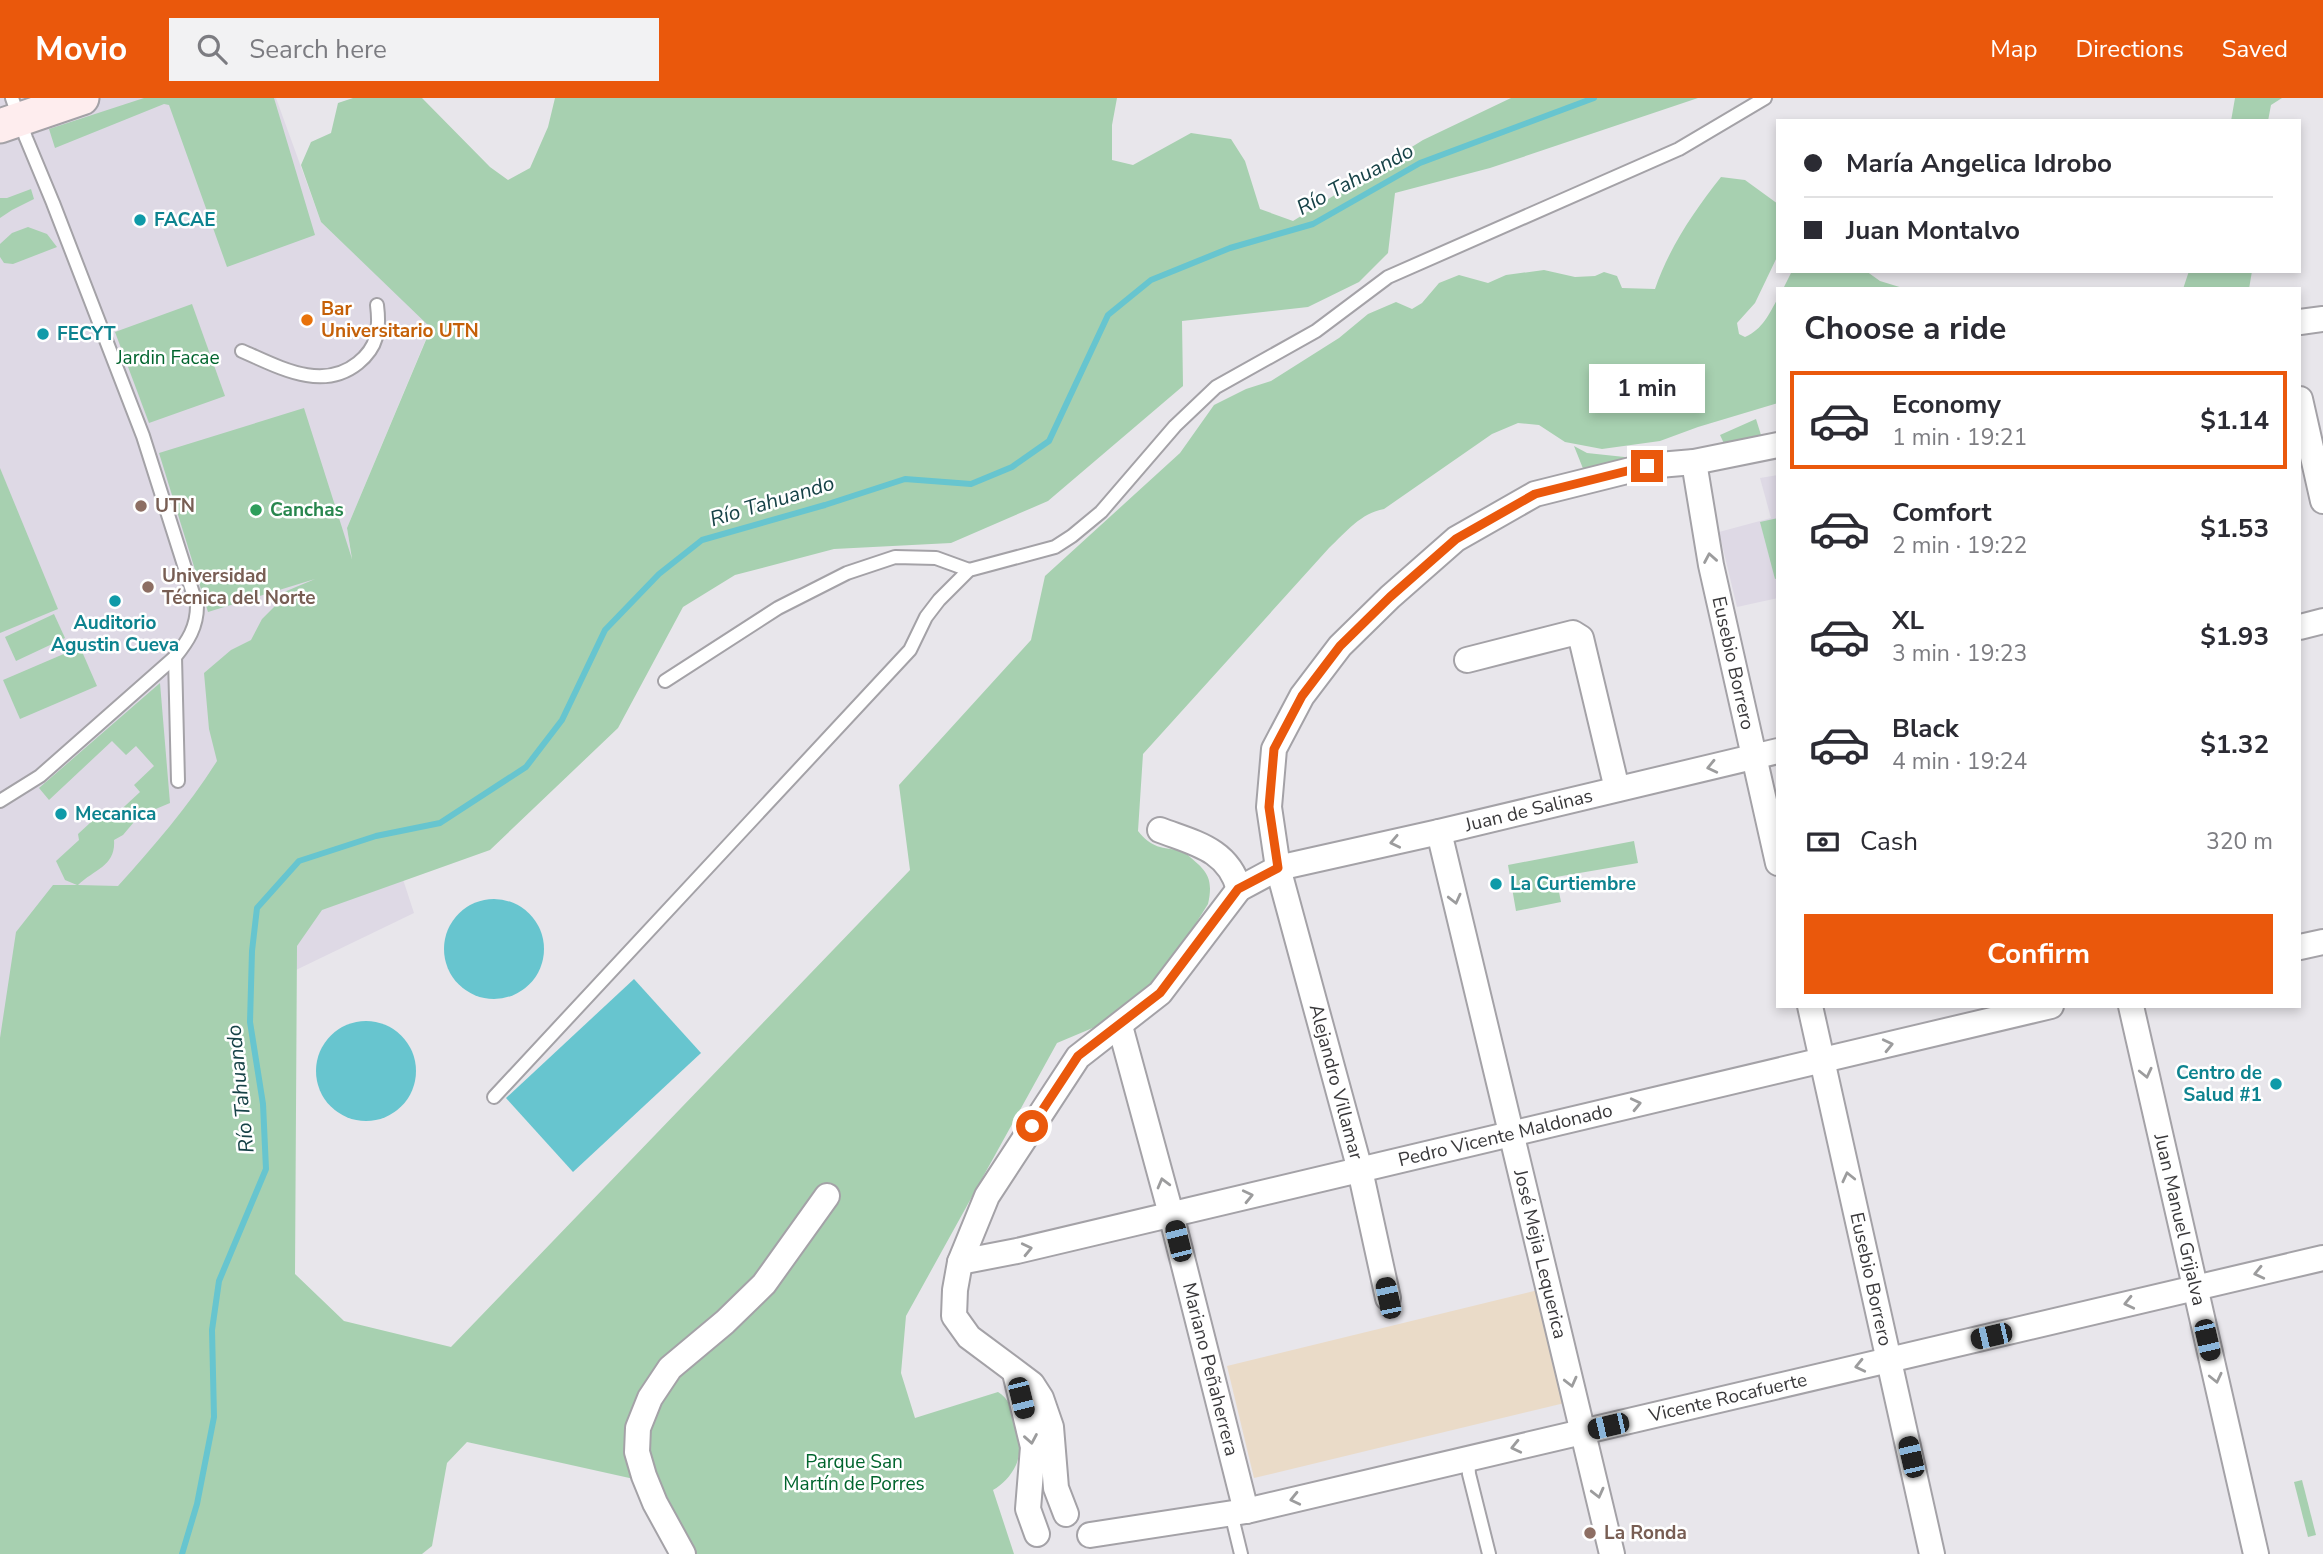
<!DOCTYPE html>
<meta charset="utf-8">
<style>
:root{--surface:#fff;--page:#f2f2f3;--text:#2b2b33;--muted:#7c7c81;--line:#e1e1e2;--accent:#ea580c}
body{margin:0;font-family:"Nunito Sans",sans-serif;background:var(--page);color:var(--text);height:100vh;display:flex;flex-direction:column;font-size:26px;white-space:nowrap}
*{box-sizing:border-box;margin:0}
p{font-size:23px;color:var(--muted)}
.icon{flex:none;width:38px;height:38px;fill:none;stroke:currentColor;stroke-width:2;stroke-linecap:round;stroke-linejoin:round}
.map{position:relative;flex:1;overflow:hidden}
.drawer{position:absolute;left:1776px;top:189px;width:525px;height:721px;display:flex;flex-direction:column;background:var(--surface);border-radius:0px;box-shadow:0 4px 10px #0003}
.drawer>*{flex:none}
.top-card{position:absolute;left:1776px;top:21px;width:525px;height:154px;border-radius:0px;box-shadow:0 4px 10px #0003;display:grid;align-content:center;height:154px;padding:0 28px;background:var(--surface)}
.end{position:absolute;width:32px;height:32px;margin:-16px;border:9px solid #ea580c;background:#fff;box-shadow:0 0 0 4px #fff}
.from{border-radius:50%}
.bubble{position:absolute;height:49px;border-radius:0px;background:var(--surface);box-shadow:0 4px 10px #0003;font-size:23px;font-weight:700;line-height:49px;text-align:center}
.car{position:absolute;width:21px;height:42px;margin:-21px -10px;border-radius:9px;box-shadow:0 0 5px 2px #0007;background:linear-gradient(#222 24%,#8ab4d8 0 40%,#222 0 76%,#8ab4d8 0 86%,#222 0)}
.top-card b{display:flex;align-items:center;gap:24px;height:66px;font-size:26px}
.top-card b+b{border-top:2px solid var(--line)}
.top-card i{width:18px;height:18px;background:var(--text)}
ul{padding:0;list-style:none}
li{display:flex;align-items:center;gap:21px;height:98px;margin:0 14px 10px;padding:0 14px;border:4px solid transparent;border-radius:0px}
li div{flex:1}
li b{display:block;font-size:26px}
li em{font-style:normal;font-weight:700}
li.current{border-color:var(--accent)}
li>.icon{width:63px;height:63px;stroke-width:1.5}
h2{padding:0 28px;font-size:32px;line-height:84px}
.pay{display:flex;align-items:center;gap:18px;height:77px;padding:0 28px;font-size:26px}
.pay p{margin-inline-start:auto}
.primary-button{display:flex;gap:14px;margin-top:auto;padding:14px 28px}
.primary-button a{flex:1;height:80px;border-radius:0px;background:var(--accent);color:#fff;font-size:28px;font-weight:700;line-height:80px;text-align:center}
header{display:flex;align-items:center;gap:42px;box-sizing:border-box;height:98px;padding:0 35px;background:var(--accent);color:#fff}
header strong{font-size:33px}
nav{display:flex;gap:38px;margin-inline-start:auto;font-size:24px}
.search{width:490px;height:63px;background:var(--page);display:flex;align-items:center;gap:18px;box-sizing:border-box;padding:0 24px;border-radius:0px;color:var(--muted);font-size:26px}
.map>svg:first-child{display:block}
</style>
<header>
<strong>Movio</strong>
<div class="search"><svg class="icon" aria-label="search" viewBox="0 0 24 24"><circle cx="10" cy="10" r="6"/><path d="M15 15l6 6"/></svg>Search here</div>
<nav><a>Map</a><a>Directions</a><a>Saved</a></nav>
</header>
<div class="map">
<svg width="2323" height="1456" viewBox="0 0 2323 1456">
<rect width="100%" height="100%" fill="#e8e6eb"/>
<g fill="#ded9e5">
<path d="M 0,0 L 276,0 L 321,124 L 431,229 L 347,430 L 353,469 L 306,485 L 414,815 L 0,1015 Z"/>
<path d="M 1778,377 L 1778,500 L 1737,509 L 1719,434 L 1771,420 L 1760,380 Z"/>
</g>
<path fill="#eadbc8" d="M 1546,1190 L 1573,1303 L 1254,1380 L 1227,1268 Z"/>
<g fill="#a7d0b0">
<path d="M 144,0 L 274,0 L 315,137 L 227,169 L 169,7 L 164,6 L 55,50 L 49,31 Z"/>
<path d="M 353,0 L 422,0 L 490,69 L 508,82 L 530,70 L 548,29 L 555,0 L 1117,0 L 1112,27 L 1112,62 L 1133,67 L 1191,35 L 1231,41 L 1245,63 L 1260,111 L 1293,123 L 1423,42 L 1511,0 L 1698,0 L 1490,70 L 1395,95 L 1388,155 L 1359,184 L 1308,209 L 1182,223 L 1183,288 L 1048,403 L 951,445 L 834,451 L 735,477 L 683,509 L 618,630 L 490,752 L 322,812 L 297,848 L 295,1176 L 344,1223 L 451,1249 L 910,772 L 899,687 L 1031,542 L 1045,478 L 1180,355 L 1214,307 L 1246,291 L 1271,283 L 1339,240 L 1368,216 L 1396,204 L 1412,211 L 1422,205 L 1439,185 L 1459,177 L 1488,185 L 1506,177 L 1544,172 L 1575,179 L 1595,178 L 1604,174 L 1617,178 L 1622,190 L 1655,191 C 1669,150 1694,113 1721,79 L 1745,82 L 1778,106 L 1778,157 L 1755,205 L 1737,225 L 1739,236 L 1745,239 C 1763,231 1769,216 1778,200 L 1778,305 L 1698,329 L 1660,343 L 1602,351 L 1565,344 L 1539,327 L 1518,325 L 1492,336 L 1384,411 C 1361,415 1346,434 1329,450 L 1143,656 L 1138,733 C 1150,749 1163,751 1182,752 C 1203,771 1215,775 1208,806 L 1154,892 L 1114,921 L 1057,945 L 906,1218 L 901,1275 L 915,1320 L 998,1294 C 1017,1305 1025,1347 1016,1367 C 1011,1378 1002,1387 993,1392 L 1014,1456 L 697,1456 L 661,1387 L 467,1344 L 447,1365 L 432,1448 L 422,1456 L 0,1456 L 0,940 L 16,834 L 53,787 L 77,787 L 65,782 L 56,763 L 79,742 L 78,736 L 104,712 L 112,720 L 140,694 L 134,687 L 154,668 L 136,648 L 126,657 L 112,643 L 49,702 L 39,690 L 160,585 L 170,705 L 139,718 L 123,737 L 114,742 C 116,768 95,771 78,787 L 118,788 C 154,748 188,709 217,663 L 209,631 L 204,575 L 231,552 L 251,542 L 262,521 L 275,508 L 277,497 L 315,481 L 208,514 L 159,355 L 304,310 L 352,461 L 347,430 L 431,230 L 321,124 L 301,67 L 311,44 L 331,35 L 338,5 Z"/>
<path d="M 2235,0 L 2282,0 L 2271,7 L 2268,23 L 2231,23 Z"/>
<path d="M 31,91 L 34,101 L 12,112 L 0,120 L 0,100 L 7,100 Z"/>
<path d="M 28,129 L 47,136 L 57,149 L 13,166 L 4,165 L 0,159 L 0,146 L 12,135 Z"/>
<path d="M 1792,173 L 1866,173 L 1880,183 L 1906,191 L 1783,191 Z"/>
<path d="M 2189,173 L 2252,173 L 2249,191 L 2183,191 Z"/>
<path d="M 192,206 L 225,298 L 149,325 L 115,234 Z"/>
<path d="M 1756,321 L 1765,350 L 1729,356 L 1720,337 Z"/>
<path d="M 1574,348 L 1587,355 L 1634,360 L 1586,378 Z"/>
<path d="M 0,370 L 58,511 L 0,535 Z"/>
<path d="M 1778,420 L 1778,480 L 1775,481 L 1760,424 Z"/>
<path d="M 54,516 L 65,540 L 16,563 L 5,539 Z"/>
<path d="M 80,549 L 97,588 L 20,621 L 3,582 Z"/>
<path d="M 1634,743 L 1638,765 L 1556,779 L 1561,804 L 1516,813 L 1508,767 Z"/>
<path d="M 2302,1382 L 2316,1437 L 2308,1439 L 2294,1384 Z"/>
</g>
<g fill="#67c5cf">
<circle cx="494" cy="851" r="50"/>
<path d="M 634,881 L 701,955 L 573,1074 L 506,1000 Z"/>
<circle cx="366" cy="973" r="50"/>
</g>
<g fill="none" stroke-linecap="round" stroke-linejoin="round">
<path stroke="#67c5cf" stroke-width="6" d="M 182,1456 L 197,1406 L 214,1319 L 212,1232 L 219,1183 L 266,1071 L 263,1006 L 250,924 L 252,853 L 257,810 L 299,763 L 376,738 L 440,725 L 526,669 L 562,622 L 605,532 L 659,476 L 702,442 L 825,407 L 905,381 L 971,386 L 1012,369 L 1049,343 L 1108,217 L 1151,182 L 1230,150 L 1313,126 L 1420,65 L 1594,0"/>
<g stroke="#a4a2a7" stroke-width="16">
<g id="service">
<path d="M 242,253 C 279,269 322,294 358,265 C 378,249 380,231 377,207"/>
<path d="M 175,559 L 178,683"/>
<path d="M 665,583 L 778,510 L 847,475 L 895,459 L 936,460 L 969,472"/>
<path d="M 0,703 L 40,678 L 175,559 C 188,543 197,529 197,508 L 143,338 L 53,105 L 26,40 L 12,0"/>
<path d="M 494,999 L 910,552 L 926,519 L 939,502 L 969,472 L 1055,449 L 1072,438 L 1101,414 L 1175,328 L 1216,289 L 1316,233 L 1388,179 L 1679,51 L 1765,0"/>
<path d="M 1468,1361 L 1469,1376 L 1489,1456"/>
<path d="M 1231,1415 L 1241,1456"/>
</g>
</g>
<g stroke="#a4a2a7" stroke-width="28">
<g id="minor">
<path d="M 2300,224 L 2323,221"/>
<path d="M 2300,301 L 2323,403"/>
<path id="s1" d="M 1694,364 L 1711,467 L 1778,765"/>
<path d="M 2300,529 L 2323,523"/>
<path d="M 1467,562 L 1573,535 L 1581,540 L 1617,691"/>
<path d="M 1160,732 C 1194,745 1228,751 1239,791"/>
<path id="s2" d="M 1439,734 L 1612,1456"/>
<path d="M 2300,849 L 2323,844"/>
<path id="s3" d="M 1810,908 L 1932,1456"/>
<path id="s4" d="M 2131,908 L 2256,1456"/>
<path id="s5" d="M 1120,928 L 1171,1116 L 1246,1413"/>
<path id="s6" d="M 960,1164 L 1017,1153 L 2051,908"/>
<path d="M 1388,1200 L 1360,1072 L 1278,770 L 1269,709 L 1274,651 L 1302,598 L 1340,548 L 1390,499 L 1456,441 L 1535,396 L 1647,368 L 1694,364 L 1778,347"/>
<path d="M 1015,1275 L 1033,1349 L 1028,1411 L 1037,1436"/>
<path id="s7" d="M 1066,1416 L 1056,1390 L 1051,1329 L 1041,1300 L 1032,1286 L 969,1239 L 954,1218 L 955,1192 L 960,1164 L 987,1098 L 1078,959 L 1160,895 L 1239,791 L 1278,770 L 1439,734 L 1778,653"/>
<path id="s8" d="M 1090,1437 L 1246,1413 L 2323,1160"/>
<path d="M 683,1456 L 655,1405 L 644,1378 L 637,1354 L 638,1330 L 650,1300 L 670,1270 L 725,1224 L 764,1186 L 827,1098"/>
</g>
</g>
<g stroke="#a4a2a7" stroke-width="37">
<path id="secondary" d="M 0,28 L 82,0"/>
</g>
<use href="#service" stroke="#fff" stroke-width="12"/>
<use href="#minor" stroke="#fff" stroke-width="24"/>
<use href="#secondary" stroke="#feedee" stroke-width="33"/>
</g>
<defs><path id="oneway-chevron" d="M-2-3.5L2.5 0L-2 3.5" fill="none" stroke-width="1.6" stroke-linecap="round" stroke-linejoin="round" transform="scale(1.75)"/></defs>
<g stroke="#9c9c9d">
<use href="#oneway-chevron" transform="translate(1710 460) rotate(-100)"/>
<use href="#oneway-chevron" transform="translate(1712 669) rotate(167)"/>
<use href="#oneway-chevron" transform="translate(1395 744) rotate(168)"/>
<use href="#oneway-chevron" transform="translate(1455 801) rotate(76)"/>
<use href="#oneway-chevron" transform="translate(1888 947) rotate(-13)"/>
<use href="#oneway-chevron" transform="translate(2146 975) rotate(77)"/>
<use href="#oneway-chevron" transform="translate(1636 1006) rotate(-13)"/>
<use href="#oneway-chevron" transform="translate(1848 1079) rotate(-103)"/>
<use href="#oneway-chevron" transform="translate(1163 1085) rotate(-105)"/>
<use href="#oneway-chevron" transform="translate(1248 1098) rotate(-13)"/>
<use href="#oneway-chevron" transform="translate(1027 1151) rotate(-13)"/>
<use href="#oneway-chevron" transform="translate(2259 1175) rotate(167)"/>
<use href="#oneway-chevron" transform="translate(2129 1205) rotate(167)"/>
<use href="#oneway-chevron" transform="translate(1860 1268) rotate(167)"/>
<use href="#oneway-chevron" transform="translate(2216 1280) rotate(77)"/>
<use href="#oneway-chevron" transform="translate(1571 1284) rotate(76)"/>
<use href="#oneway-chevron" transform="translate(1031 1341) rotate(80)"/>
<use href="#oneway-chevron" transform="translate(1516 1349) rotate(167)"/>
<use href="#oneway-chevron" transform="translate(1598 1395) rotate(76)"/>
<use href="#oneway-chevron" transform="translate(1295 1401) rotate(167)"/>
</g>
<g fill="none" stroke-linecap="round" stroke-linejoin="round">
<path stroke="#ea580c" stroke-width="9" d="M 1032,1028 L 1078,958 L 1160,895 L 1238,791 L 1278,770 L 1269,709 L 1274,651 L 1302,598 L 1340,548 L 1390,499 L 1456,441 L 1535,396 L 1647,368"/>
</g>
<g fill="#0f9aa8" stroke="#fff" stroke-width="2.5">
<circle cx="140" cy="122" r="7"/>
<circle cx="43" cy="236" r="7"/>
<circle cx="115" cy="503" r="7"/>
<circle cx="61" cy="716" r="7"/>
<circle cx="1496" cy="786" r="7"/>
<circle cx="2276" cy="986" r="7"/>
</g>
<circle fill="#e8710a" stroke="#fff" stroke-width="2.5" cx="307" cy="222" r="7"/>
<g fill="#8d6e63" stroke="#fff" stroke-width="2.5">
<circle cx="141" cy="408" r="7"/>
<circle cx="148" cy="489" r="7"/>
<circle cx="1590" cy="1435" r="7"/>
</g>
<circle fill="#2e9e5b" stroke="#fff" stroke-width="2.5" cx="256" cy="412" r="7"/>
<g text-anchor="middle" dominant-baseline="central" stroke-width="5" stroke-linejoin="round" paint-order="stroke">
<g font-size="19" font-weight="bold" fill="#0d838f" stroke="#fff" text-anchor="start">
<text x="154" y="122">FACAE</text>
<text x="57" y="236">FECYT</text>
<text x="115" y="525" text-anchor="middle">Auditorio<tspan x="115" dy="22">Agustin Cueva</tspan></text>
<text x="75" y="716">Mecanica</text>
<text x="1510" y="786">La Curtiembre</text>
<text x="2262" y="975" text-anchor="end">Centro de<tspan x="2262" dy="22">Salud #1</tspan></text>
</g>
<g font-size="19" font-weight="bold" fill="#c56008" stroke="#fff" text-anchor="start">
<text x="321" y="211">Bar<tspan x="321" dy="22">Universitario UTN</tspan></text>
</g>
<g font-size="19" fill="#00642d" stroke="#fff">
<text x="168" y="260">Jardin Facae</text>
<text x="854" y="1364">Parque San<tspan x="854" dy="22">Martín de Porres</tspan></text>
</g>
<g font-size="19" font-weight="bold" fill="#785e54" stroke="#fff" text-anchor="start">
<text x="155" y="408">UTN</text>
<text x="162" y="478">Universidad<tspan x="162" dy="22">Técnica del Norte</tspan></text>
<text x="1604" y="1435">La Ronda</text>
</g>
<g font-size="19" font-weight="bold" fill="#27864d" stroke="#fff" text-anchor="start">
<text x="270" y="412">Canchas</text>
</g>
<g font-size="19" fill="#3a393b" stroke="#fff">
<text stroke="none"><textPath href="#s1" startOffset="205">Eusebio Borrero</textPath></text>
<text stroke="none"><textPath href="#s7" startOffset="1069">Juan de Salinas</textPath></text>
<text transform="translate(1336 984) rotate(75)">Alejandro Villamar</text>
<text stroke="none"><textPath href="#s6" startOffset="560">Pedro Vicente Maldonado</textPath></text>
<text stroke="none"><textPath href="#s4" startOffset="219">Juan Manuel Grijalva</textPath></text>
<text stroke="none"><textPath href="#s2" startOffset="434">José Mejia Lequerica</textPath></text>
<text stroke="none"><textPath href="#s3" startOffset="280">Eusebio Borrero</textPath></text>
<text stroke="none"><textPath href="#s5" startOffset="355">Mariano Peñaherrera</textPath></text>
<text stroke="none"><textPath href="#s8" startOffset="653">Vicente Rocafuerte</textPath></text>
</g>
<g font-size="21" font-style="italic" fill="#164247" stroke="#fff">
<text transform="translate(1355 81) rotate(-28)">Río Tahuando</text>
<text transform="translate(772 403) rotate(-17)">Río Tahuando</text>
<text transform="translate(240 991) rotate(-96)">Río Tahuando</text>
</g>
</g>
</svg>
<i class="end from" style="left:1032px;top:1028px"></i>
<i class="end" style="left:1647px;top:368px"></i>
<div class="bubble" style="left:1589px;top:266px;width:116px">1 min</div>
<i class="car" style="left:1178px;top:1143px;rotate:346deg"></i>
<i class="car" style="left:1388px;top:1200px;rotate:348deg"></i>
<i class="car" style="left:1991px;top:1238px;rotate:257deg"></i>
<i class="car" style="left:2207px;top:1242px;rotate:167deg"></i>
<i class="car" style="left:1021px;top:1300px;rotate:166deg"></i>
<i class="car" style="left:1608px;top:1328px;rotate:257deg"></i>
<i class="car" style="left:1911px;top:1359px;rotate:347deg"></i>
<div class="top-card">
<b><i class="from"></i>María Angelica Idrobo</b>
<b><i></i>Juan Montalvo</b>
</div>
<section class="drawer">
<h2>Choose a ride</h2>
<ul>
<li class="current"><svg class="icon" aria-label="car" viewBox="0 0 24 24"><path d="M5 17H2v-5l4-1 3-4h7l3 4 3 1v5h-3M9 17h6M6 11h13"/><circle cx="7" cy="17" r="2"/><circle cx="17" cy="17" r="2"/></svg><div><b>Economy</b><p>1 min · 19:21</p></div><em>$1.14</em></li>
<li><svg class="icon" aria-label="car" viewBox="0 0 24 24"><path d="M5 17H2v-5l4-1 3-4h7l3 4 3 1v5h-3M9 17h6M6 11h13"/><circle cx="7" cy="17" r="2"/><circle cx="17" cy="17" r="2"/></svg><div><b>Comfort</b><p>2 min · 19:22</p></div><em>$1.53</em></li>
<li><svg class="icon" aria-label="car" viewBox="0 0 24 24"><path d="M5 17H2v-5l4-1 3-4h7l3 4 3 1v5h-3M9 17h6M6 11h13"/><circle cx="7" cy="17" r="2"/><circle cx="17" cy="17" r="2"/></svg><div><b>XL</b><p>3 min · 19:23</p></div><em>$1.93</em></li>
<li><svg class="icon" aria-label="car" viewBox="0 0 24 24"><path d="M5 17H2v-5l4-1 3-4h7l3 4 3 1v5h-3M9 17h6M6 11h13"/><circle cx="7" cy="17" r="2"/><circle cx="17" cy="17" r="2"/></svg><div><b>Black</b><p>4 min · 19:24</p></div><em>$1.32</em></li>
</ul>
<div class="pay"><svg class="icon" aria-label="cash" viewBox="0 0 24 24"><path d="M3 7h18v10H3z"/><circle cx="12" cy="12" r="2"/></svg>Cash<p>320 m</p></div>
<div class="primary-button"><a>Confirm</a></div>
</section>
</div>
